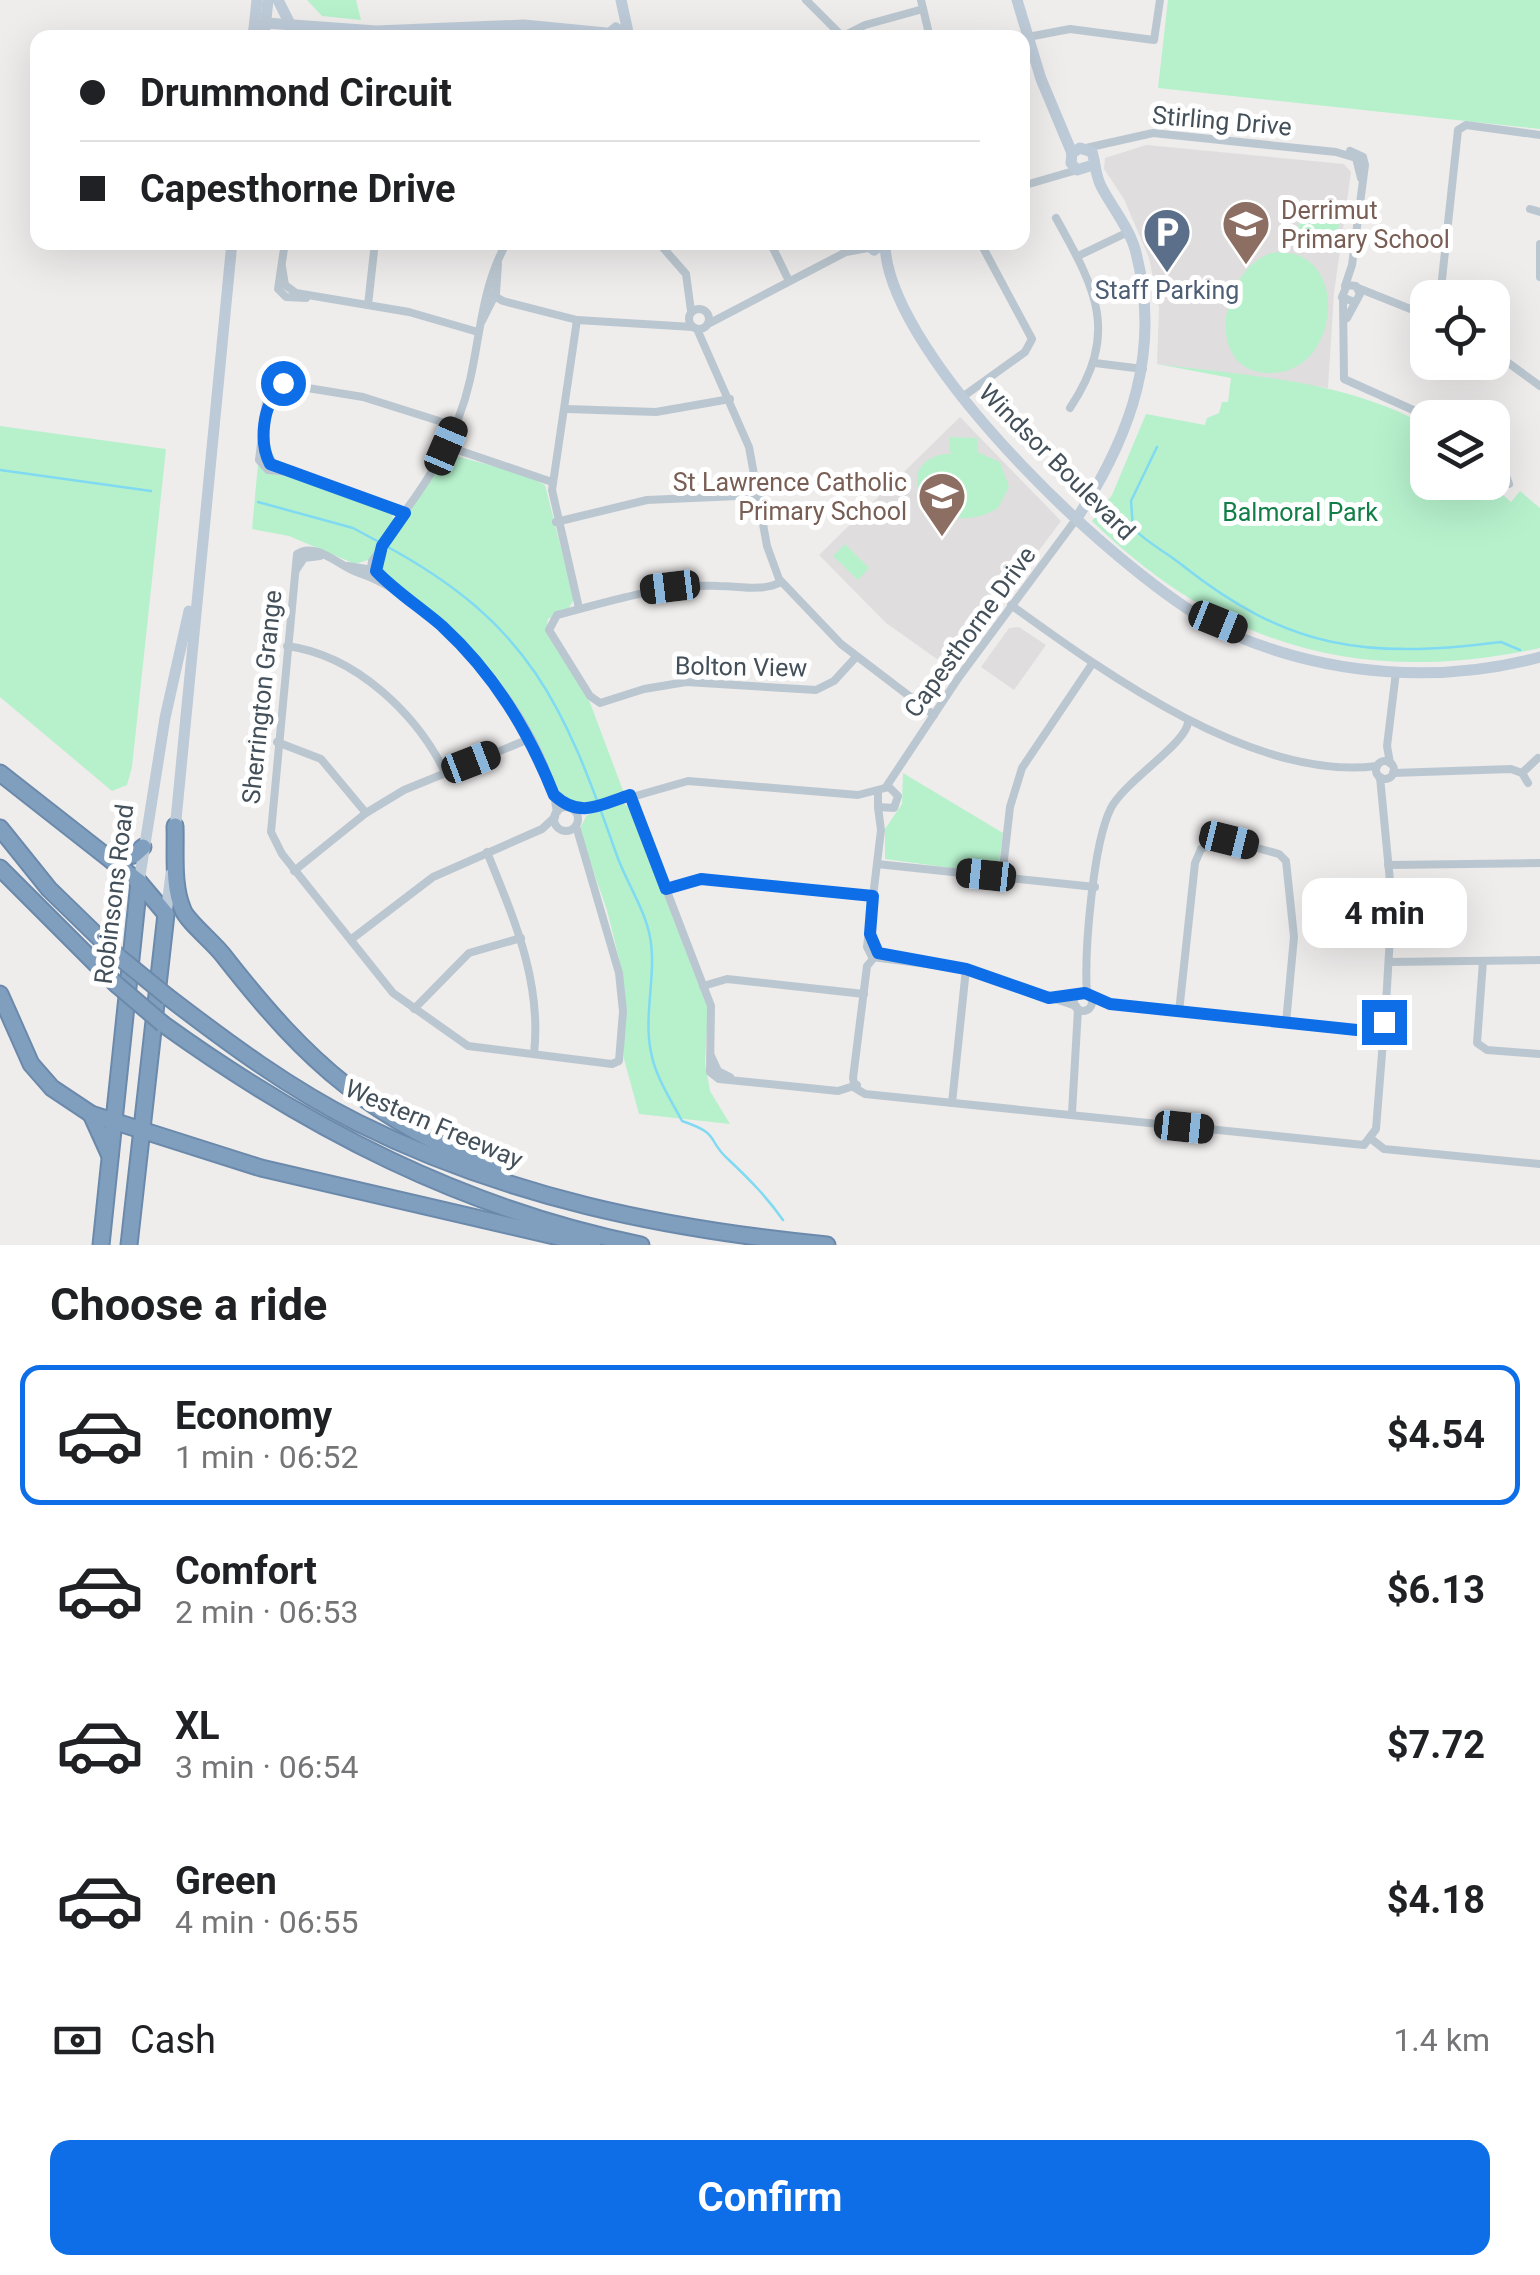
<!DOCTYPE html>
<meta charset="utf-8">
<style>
:root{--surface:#fff;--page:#f6f6f6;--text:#202124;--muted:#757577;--line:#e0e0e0;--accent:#0e6ee7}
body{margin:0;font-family:Roboto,sans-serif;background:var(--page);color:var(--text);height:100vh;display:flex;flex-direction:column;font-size:38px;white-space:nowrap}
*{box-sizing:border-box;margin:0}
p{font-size:32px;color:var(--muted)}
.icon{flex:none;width:55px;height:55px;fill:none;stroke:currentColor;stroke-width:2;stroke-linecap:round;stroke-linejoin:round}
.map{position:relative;height:1245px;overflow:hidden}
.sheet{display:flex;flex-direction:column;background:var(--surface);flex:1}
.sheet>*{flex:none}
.guide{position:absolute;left:30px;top:30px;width:1000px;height:220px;border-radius:20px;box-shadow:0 10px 40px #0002;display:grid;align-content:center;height:220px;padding:0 50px;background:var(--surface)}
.controls{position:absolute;left:1410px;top:280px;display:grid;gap:20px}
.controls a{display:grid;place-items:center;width:100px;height:100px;border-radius:20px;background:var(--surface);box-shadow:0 10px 40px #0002;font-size:50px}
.end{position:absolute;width:45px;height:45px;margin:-22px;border:12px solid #0e6ee7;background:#fff;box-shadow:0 0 0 5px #fff}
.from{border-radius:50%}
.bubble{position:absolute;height:70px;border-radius:20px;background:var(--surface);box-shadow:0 10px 40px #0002;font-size:32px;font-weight:700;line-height:70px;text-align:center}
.car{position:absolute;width:30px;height:60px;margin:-30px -15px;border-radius:12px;box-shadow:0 0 8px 2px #0007;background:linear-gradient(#222 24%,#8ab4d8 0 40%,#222 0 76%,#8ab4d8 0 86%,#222 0)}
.guide b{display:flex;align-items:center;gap:35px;height:95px;font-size:38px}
.guide b+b{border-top:2px solid var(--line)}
.guide i{width:25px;height:25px;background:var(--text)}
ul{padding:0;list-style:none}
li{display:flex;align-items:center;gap:30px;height:140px;margin:0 20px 15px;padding:0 30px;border:5px solid transparent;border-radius:20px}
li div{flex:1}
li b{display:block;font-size:38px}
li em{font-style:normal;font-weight:700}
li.selected{border-color:var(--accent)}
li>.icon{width:90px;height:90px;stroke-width:1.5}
h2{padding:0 50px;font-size:45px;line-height:120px}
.pay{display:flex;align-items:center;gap:25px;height:110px;padding:0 50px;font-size:38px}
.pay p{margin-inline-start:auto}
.button{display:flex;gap:20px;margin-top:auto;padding:20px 50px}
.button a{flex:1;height:115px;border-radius:20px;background:var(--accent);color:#fff;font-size:40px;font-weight:700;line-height:115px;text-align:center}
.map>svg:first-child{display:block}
</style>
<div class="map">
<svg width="1540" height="1245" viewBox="0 0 1540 1245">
<rect width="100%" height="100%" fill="#efecec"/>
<g fill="#e0ddde">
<path d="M 1146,145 L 1344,164 L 1351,172 L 1334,293 L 1328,388 L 1157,364 L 1159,308 L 1149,258 L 1124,199 L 1104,169 L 1105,158 Z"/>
<path d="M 960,417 L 1061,521 L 951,669 L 886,623 L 819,555 Z"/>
<path d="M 1019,627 L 1046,645 L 1014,690 L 981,667 L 1009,628 Z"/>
</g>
<g fill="#b6f1cc">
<path d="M 307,0 L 356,0 L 361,20 L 322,16 Z"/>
<path d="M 1168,0 L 1540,0 L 1540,129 L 1158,88 Z"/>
<path d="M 1300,211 L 1340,215 L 1336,253 L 1296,249 Z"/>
<path d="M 1271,253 C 1353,242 1342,377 1268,373 C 1203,371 1220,271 1271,253 Z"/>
<path d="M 1157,364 C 1248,376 1346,380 1427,426 L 1428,482 L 1492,482 L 1493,472 L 1496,478 L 1492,485 L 1511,502 L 1520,491 L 1540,508 L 1540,648 C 1364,686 1222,648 1092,521 L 1112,495 L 1146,414 L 1205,425 L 1207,418 L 1219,413 L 1222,402 L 1228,402 L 1231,378 Z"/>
<path d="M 0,426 L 166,449 L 132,767 L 127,785 L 112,791 L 0,697 Z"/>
<path d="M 950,437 L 977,438 L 977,452 L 1000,462 L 1009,487 L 998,508 C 933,548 877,457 955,453 L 949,452 Z"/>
<path d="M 449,454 L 526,475 L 545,485 L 574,599 L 569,608 L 548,619 L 546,632 L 589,700 L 624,793 L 585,806 L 564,801 L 532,731 L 496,676 L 450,626 L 382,573 C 377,553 434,473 449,454 Z"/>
<path d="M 258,464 L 267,473 L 312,480 L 392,511 L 393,520 L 371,559 L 355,564 L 289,536 L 252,529 Z"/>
<path d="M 845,544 L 869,568 L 858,580 L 833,556 Z"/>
<path d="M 903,773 L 1003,833 L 998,870 L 989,873 L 885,859 L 885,829 L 902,804 Z"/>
<path d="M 623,803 L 632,809 L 708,1009 L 705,1063 L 710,1091 L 730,1124 L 639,1114 L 624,1059 L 622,971 L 607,910 L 579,830 L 587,815 Z"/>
</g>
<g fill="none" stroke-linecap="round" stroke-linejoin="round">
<g stroke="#80daf1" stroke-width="2.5">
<path d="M 1157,447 L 1131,501 L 1133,528 C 1147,543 1166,552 1182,565 C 1289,650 1367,659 1501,642 L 1520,650"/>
<path d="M 0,470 L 151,491"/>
<path d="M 258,502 L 353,528 L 379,542"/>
<path d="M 386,546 C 530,624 564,705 616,853 C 625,880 645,909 650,937 C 657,974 643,1015 651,1052 C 655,1076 671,1100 682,1121 C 723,1135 705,1139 729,1160 C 750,1180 766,1196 783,1220"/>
</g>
<g stroke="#6b8aab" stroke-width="19">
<g id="highway">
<path d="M 0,773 L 139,882 L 166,914"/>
<path d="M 175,826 C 176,852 172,885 183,910 C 187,921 214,943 223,955 C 312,1069 369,1116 503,1173"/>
<path d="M 0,828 L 49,889 L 119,957"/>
<path d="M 111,860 L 134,855 L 143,847"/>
<path d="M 0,868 L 116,984"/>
<path d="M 0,994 L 31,1064 L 52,1088 L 91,1114 L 261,1168 L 593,1245"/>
<path d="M 168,997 C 228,1043 290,1089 358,1123 C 507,1197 663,1229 827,1245"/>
<path d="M 163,1024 C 309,1129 464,1209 641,1245"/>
<path d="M 91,1114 L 110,1156"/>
<path d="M 101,1245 L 139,882"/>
<path d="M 129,1245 L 166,914"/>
</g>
</g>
<g stroke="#bbc7d0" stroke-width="8">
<path d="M 806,0 L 842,36"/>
<path d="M 921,0 L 930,38"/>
<path d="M 1028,37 L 1070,29 L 1154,40 L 1160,0"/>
<path d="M 839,38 L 865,25 L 923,9"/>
<path d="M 1086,148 L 1153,133 L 1336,152 L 1356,158 L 1361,178"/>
<path d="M 1022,186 L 1077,170"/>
<path d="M 1530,209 L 1540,212"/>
<path d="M 1056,218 C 1096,290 1120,332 1070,408"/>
<path d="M 285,242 L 278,289 L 286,297 L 306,298"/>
<path d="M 658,242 L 686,274 L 691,311"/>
<path d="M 770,242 L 789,281"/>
<path d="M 1540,244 L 1540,277"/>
<path d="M 1078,256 L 1126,233"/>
<path d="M 282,267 L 285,285 L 296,293 L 409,312 L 478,332"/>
<path d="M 1345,286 L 1352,265 L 1365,165 L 1363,157 L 1350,151"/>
<path d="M 1358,288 L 1428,316"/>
<path d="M 489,293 L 503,301 L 577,320 L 693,327"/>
<path d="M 1440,298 L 1458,130 L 1466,125 L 1540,135"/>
<path d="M 1343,300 L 1344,379 L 1431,418"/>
<path d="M 368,305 L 375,242"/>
<circle cx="699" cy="319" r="10"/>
<path d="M 1347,318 L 1360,294 L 1356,286 L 1347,285 L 1342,297 L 1354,302"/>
<path d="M 577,320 L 552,490 L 579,608"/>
<path d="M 482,321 L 496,293 L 498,264"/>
<path d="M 708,324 L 846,252 L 868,248"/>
<path d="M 697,329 L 749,447 L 767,546 L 779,579 L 841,644 L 934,715"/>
<path d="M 1492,351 L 1540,386"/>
<path d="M 1095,363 L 1143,369"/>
<path d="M 961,398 L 1025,352 L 1032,339 L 980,242"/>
<path d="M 567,409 L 656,412 L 730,399"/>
<path d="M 269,410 L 275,392 L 292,388"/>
<path d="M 446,446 L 552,482"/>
<path d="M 265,448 L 274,465 L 405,513"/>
<path d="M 1492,461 L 1504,470 L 1509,484"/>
<path d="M 290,472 L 268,470 L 259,460 L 267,394 L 277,383 L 363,397 L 455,426"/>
<path d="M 556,522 L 647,500 L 761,495"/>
<path d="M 348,566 L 373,570 L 388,585"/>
<path d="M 296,570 L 304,558 L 320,556"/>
<path d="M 370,575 L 372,561 C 382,549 388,535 397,522 C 430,479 458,434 470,380 C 481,331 482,286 507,242"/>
<path d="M 781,582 C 762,592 741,586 719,586 C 661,584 612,601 557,615 L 549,630 L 590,696 L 600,703 L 644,689 L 686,682 L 816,690 L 834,681 L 856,657"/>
<path d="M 1011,605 C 1105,673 1255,782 1377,766"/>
<path d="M 287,646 C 355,655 416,713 445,772"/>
<path d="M 277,742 L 321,759 L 366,813"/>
<circle cx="1385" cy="770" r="9"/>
<path d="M 1390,763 L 1387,746 L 1396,672"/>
<path d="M 1393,773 L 1511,769 L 1522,773 L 1528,783"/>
<path d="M 1522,773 L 1538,758"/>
<path d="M 886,787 L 959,677 L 1077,518"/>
<path d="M 630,795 L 711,1006 L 710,1072 L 719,1079 L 838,1091 L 857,1085"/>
<path d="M 878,807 L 881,830 L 867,947 L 872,957 L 966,969 L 1076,1006"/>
<circle cx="566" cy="819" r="12"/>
<path d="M 574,810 L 590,809 L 688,781 L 858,795 L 889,787 L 898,796 L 894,808 L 878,807 L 878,791"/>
<path d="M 557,812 C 545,722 443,602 359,573 C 340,567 316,541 297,554 L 271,832 L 282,854 L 393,993 L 468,1046 L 612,1064 L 619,1061 L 623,1011 L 619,973 L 576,826"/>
<path d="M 487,852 C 514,919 542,981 534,1054"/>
<path d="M 877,864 L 1095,887"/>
<path d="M 1388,865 L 1540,863"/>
<path d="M 294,871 L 366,813 L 404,790 L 529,739"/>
<path d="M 1002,877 L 1010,807 L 1022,768 L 1092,664"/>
<path d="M 666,889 L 701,879 L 873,896"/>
<path d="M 353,938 L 433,877 L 542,829 L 555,817"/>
<path d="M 878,953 L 867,966 L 853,1078 L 855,1088 L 865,1094 L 1364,1145 L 1376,1129 L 1383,1041 L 1374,1026"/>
<path d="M 1483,961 L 1477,1043 L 1487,1050 L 1540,1054"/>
<path d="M 1390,962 L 1540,960"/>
<path d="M 703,986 L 727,979 L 864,994"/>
<circle cx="1083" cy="1002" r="9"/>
<path d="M 1087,994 C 1084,953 1093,843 1111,808 C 1125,781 1187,743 1188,722"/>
<path d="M 1092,998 L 1110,1004 L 1368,1033 L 1379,1030 L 1385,1021 L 1392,902 L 1380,777"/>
<path d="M 414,1009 L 469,953 L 521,938"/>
<path d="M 1179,1012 L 1195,863 L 1201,849 L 1214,841 L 1229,840 L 1279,854 L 1286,861 L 1294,937 L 1286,1023"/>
<path d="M 711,1056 L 718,1071 L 730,1077"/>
<path d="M 952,1103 L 966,969"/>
<path d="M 1072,1113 L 1078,1009"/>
<path d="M 1370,1138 L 1384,1149 L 1540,1164"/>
</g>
<g stroke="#bdcad7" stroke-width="11">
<path d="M 278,0 L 290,24"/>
<path d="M 621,0 L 628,32"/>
<path d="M 1017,0 L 1041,79 L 1072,153"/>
<path d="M 254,29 L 266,23 L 376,31 L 524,25 L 606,33"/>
<path d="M 253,38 L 257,0"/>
<path d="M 264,38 L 268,0"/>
<path d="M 604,38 L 616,28 L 631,38"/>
<path d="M 864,242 L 874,250 L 885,242"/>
<path d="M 885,242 C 884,356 1135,593 1234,635 C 1330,676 1440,684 1540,657"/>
<path d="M 1077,518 C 1132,434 1162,349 1135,249 C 1129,228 1112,207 1102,188 C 1095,176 1096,164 1092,152 L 1080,148 L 1072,153 L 1071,163 L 1077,170 L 1093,165"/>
<path d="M 175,830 L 232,242"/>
<path d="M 139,882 L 165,718 L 189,611"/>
<path d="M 166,914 L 171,874"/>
</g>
<use href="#highway" stroke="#809fbf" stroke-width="15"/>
<g stroke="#6b8aab" stroke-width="19" stroke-linecap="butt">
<g id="highway-bridge">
<path d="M 119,957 L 168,997"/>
<path d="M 116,984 L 163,1024"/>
</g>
</g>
<use href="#highway-bridge" stroke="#809fbf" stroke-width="15"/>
</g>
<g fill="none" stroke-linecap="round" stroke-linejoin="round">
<path stroke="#0e6ee7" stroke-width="12" d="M 283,383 L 301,387 L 281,389 C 262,404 259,443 270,464 L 405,513 L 382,546 L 376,571 C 396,592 420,607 442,626 C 494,674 528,730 554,795 C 580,819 600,805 630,795 L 666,889 L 701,879 L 873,896 L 870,934 L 878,953 L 966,969 L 1049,998 L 1085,993 L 1110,1004 L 1357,1030 L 1374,1026 L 1384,1015 L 1384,1022"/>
</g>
<defs>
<g id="school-pin" transform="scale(2.5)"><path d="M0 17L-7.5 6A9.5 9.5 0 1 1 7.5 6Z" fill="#8d6e63" stroke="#fff"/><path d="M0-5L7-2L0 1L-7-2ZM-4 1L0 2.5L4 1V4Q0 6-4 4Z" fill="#fff"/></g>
<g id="parking-pin" transform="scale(2.5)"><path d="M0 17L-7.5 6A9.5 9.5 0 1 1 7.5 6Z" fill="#5c6f8a" stroke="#fff"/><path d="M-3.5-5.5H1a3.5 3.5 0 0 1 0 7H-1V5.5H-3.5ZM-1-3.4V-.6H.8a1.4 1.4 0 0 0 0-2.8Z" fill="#fff"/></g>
</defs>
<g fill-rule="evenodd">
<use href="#school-pin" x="1246" y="224"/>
<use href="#parking-pin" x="1167" y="232"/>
<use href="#school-pin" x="942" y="496"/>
</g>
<g text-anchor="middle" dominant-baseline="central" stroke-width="10" stroke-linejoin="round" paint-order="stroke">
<g font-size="25" fill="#43505a" stroke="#fff">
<text transform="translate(1222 121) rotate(5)">Stirling Drive</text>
<text transform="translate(1057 462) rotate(45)">Windsor Boulevard</text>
<text transform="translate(970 632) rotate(-54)">Capesthorne Drive</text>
<text transform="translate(741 667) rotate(1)">Bolton View</text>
<text transform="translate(262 697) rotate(-84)">Sherrington Grange</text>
<text transform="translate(114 894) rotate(-83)">Robinsons Road</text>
<text transform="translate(434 1124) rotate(23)">Western Freeway</text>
</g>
<g font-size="25" fill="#785e54" stroke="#fff" text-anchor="start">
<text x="1281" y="210">Derrimut<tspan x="1281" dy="29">Primary School</tspan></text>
<text x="907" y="482" text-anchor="end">St Lawrence Catholic<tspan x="907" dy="29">Primary School</tspan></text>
</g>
<g font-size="25" fill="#4e5e75" stroke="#fff">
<text x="1167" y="290">Staff Parking</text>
</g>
<g font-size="25" fill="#117f47" stroke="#fff">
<text x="1300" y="512">Balmoral Park</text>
</g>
</g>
</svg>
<div class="controls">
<a><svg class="icon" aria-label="locate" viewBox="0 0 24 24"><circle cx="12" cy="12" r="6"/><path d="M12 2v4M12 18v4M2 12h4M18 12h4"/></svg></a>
<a><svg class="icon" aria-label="layers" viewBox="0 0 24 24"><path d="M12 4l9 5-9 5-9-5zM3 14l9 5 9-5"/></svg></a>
</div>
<i class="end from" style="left:283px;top:383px"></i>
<i class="end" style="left:1384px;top:1022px"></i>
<div class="bubble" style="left:1302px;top:878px;width:165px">4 min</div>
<i class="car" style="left:446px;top:446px;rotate:23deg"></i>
<i class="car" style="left:670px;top:587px;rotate:263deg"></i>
<i class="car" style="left:1218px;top:622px;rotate:112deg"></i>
<i class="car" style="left:471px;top:762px;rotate:69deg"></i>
<i class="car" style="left:1229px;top:840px;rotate:104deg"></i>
<i class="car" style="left:986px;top:875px;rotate:276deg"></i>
<i class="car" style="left:1184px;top:1127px;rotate:96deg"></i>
<div class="guide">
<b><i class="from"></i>Drummond Circuit</b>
<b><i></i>Capesthorne Drive</b>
</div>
</div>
<section class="sheet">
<h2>Choose a ride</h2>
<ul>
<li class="selected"><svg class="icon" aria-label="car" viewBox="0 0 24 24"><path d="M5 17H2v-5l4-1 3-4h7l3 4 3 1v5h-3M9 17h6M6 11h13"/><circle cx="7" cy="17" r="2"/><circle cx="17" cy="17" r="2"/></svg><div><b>Economy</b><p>1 min · 06:52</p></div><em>$4.54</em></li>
<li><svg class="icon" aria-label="car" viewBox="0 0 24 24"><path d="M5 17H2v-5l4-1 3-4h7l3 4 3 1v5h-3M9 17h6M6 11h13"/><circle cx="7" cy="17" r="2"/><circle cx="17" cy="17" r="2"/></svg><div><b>Comfort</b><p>2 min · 06:53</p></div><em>$6.13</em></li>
<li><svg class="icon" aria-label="car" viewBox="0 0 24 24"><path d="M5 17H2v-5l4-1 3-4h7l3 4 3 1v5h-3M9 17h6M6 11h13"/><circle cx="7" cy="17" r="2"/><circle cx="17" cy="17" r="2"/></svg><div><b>XL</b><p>3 min · 06:54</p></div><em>$7.72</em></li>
<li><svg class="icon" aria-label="car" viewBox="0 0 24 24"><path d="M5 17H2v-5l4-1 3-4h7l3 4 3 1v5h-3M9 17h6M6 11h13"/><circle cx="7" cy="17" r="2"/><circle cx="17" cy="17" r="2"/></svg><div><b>Green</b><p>4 min · 06:55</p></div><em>$4.18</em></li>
</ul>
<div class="pay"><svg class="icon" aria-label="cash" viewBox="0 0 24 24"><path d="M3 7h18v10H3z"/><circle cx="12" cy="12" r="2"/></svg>Cash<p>1.4 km</p></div>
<div class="button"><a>Confirm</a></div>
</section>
